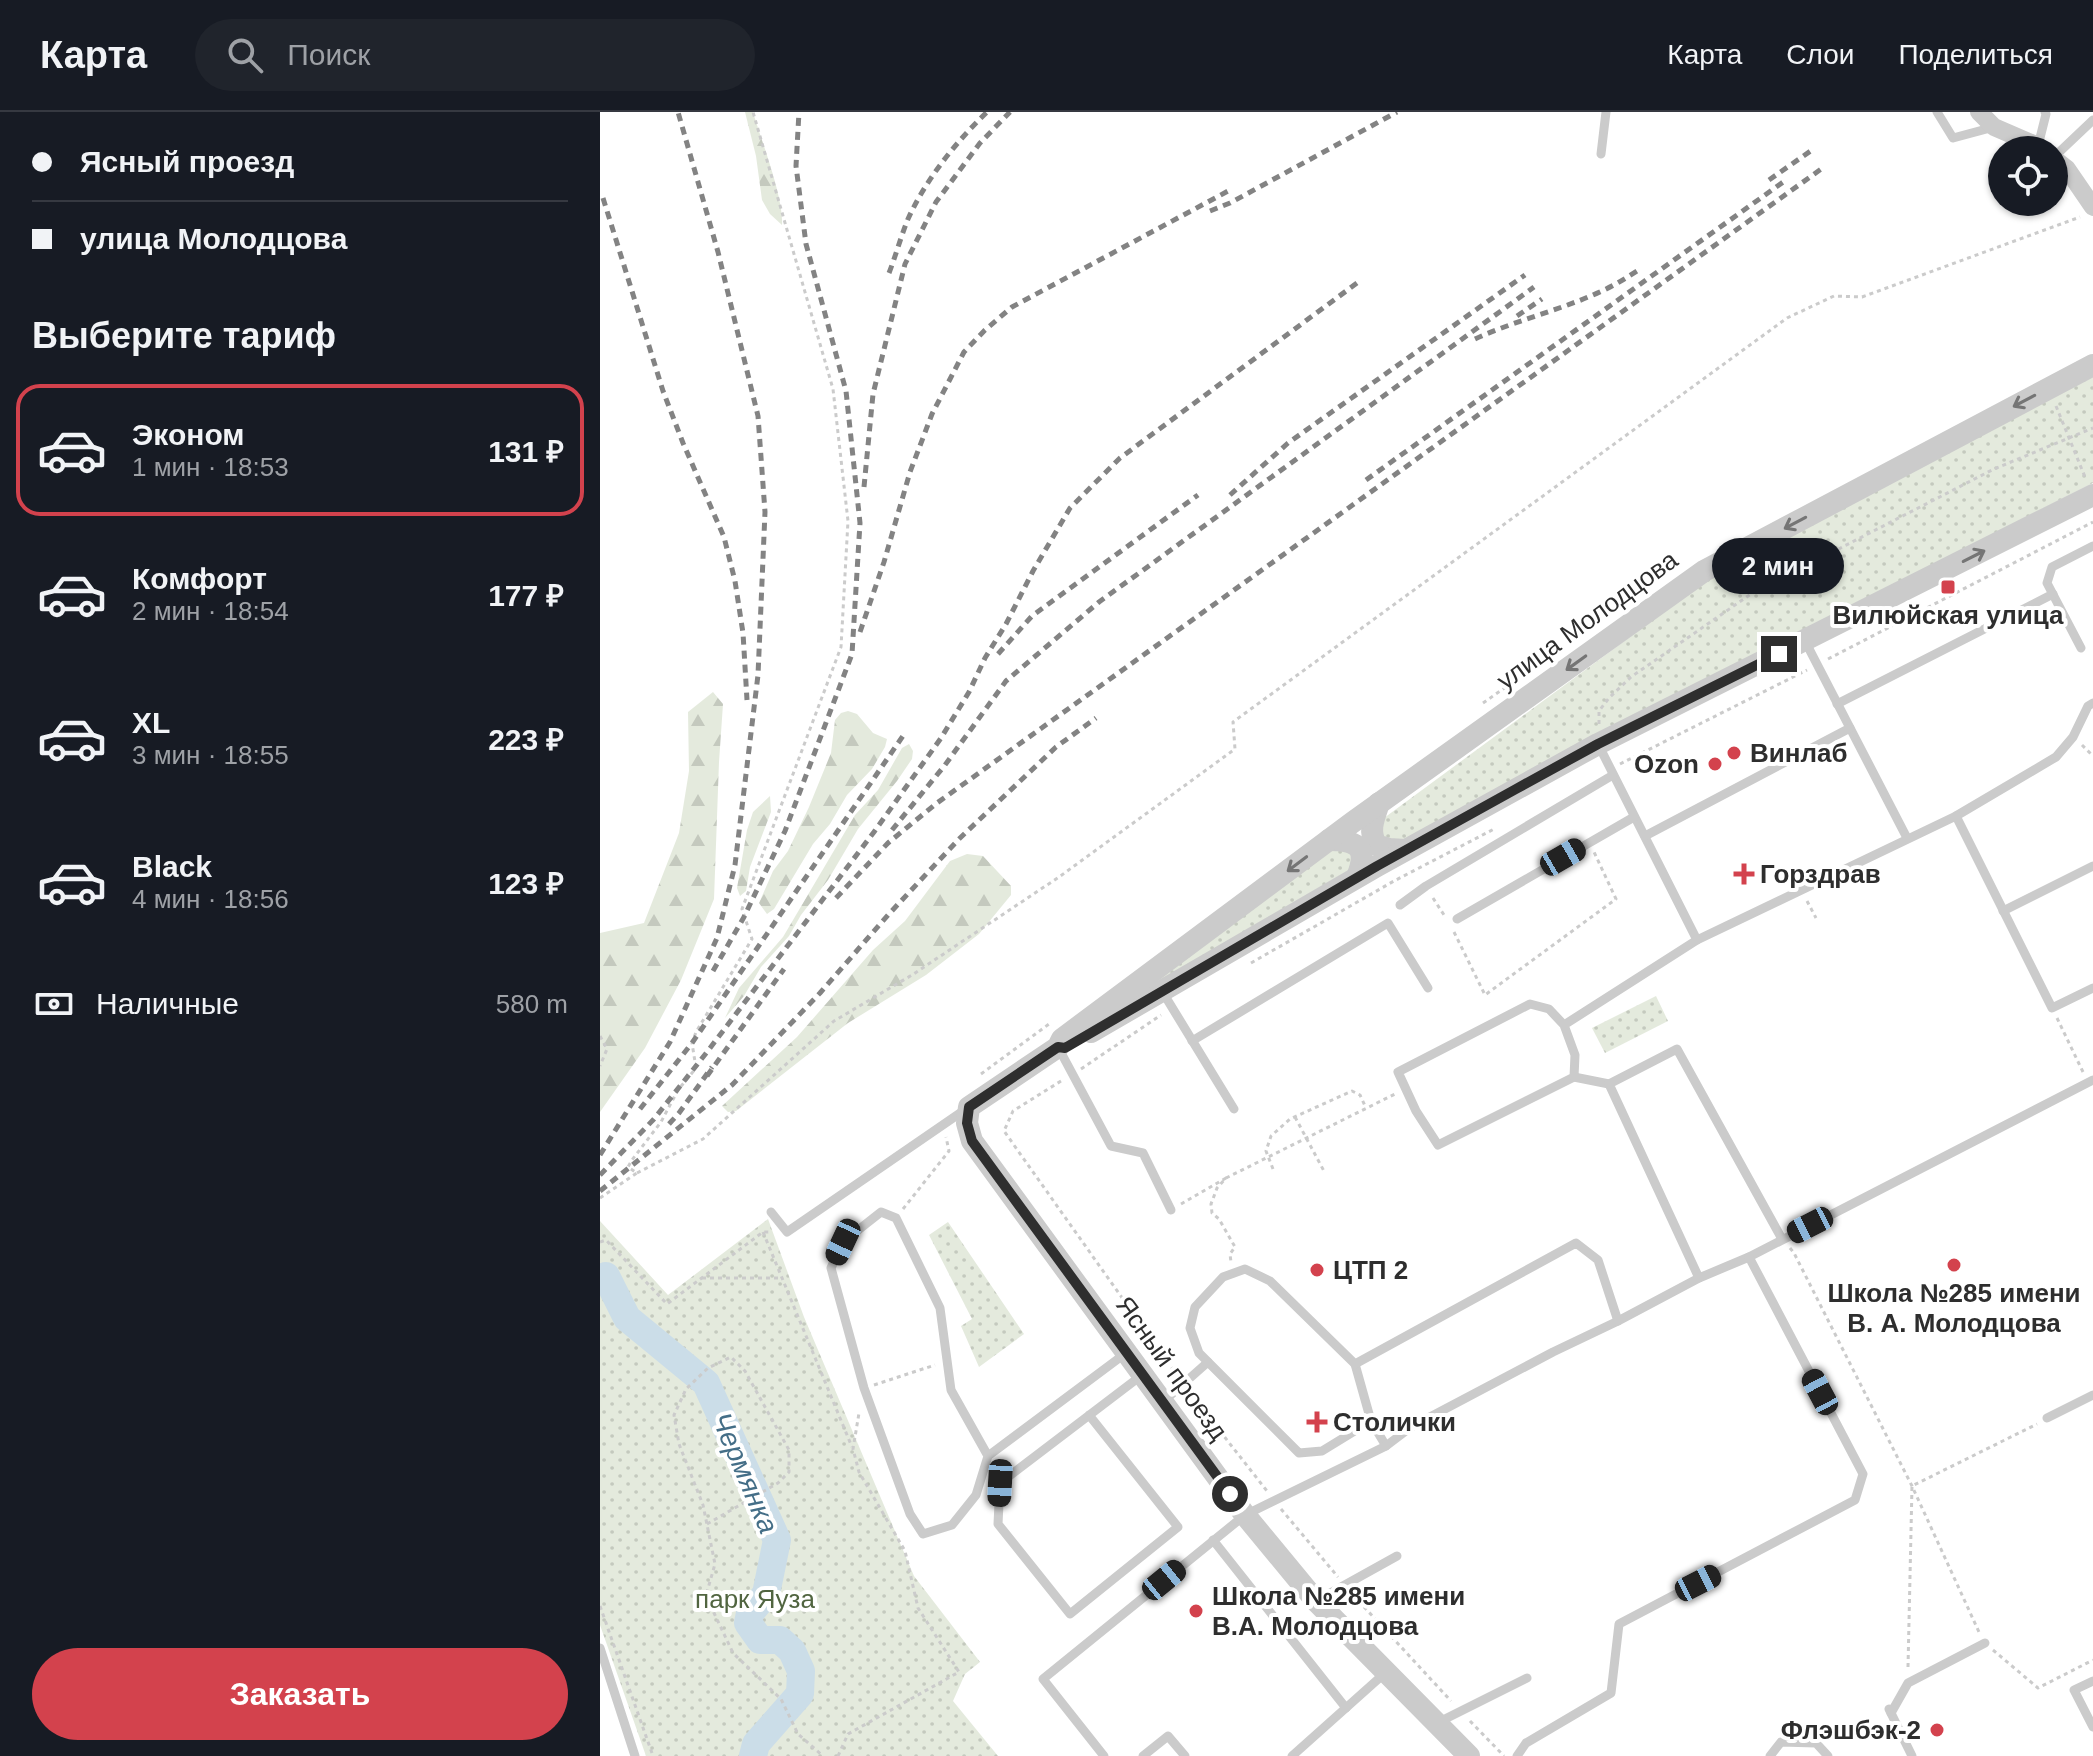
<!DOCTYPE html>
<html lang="ru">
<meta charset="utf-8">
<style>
:root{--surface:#171b24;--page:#20242c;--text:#f1f3f6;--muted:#9ea1a6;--line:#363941;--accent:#d3424d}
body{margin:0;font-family:Helvetica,sans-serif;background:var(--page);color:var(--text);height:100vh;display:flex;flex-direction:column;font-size:30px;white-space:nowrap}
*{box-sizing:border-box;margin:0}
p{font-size:26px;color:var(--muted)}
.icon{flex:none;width:44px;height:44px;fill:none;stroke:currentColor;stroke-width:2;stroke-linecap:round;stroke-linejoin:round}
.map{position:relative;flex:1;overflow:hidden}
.panel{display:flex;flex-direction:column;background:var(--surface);width:600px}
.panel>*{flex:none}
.hud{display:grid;align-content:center;height:176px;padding:0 32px;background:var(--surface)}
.buttons{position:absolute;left:1388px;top:24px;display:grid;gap:16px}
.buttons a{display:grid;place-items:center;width:80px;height:80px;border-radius:50%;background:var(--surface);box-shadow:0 2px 6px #0004;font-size:40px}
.end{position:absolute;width:36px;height:36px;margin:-18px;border:10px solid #2e2e2e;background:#fff;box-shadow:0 0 0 4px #fff}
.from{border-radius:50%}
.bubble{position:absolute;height:56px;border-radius:28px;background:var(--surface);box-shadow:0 2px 6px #0004;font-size:26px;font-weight:700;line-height:56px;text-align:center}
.car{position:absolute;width:24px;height:48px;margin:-24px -12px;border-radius:10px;box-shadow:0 0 6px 2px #0007;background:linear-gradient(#222 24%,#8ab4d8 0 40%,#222 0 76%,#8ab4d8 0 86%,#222 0)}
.hud b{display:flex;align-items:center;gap:28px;height:76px;font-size:30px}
.hud b+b{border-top:2px solid var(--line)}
.hud i{width:20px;height:20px;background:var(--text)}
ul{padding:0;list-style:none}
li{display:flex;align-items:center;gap:24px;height:132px;margin:0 16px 12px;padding:0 16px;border:4px solid transparent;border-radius:24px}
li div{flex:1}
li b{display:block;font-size:30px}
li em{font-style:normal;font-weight:700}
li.selected{border-color:var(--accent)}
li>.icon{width:72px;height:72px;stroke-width:1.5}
h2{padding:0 32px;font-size:36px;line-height:96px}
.pay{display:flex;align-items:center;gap:20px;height:88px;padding:0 32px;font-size:30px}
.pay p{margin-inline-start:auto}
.button{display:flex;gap:16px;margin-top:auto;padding:16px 32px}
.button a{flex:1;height:92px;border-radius:48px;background:var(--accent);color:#fff;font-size:32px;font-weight:700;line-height:92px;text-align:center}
header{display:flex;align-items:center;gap:48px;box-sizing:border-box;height:112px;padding:0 40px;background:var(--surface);border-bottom:2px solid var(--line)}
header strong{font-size:38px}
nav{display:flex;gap:44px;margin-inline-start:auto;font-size:28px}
.search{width:560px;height:72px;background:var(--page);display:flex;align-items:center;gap:20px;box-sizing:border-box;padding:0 28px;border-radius:44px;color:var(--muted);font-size:30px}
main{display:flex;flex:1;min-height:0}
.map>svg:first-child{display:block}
</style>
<header>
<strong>Карта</strong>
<div class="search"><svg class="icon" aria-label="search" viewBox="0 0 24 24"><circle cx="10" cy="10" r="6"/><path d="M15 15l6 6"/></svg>Поиск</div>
<nav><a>Карта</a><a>Слои</a><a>Поделиться</a></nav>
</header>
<main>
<section class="panel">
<div class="hud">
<b><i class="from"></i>Ясный проезд</b>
<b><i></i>улица Молодцова</b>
</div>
<h2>Выберите тариф</h2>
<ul>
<li class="selected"><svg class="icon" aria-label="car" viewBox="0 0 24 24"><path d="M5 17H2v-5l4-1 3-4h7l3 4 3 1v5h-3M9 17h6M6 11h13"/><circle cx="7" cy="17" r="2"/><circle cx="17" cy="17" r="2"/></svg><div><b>Эконом</b><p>1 мин · 18:53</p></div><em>131 ₽</em></li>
<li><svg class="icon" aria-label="car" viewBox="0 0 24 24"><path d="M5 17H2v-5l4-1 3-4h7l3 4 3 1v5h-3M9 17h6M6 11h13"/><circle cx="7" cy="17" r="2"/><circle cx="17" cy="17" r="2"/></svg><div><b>Комфорт</b><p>2 мин · 18:54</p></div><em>177 ₽</em></li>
<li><svg class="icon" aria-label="car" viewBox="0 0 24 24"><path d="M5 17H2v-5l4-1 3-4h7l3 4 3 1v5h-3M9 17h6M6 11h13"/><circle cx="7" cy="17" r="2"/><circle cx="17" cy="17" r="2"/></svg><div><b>XL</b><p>3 мин · 18:55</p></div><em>223 ₽</em></li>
<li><svg class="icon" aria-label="car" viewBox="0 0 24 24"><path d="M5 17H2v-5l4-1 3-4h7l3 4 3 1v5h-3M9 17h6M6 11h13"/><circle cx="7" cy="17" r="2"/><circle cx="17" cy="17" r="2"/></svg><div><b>Black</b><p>4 мин · 18:56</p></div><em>123 ₽</em></li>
</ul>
<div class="pay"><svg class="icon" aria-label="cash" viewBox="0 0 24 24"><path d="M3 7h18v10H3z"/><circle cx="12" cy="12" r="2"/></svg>Наличные<p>580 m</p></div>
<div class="button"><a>Заказать</a></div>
</section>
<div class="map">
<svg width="1493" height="1644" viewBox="0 0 1493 1644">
<defs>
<pattern id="forest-firs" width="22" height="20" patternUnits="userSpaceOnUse" patternTransform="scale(2)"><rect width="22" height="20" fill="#e4eadd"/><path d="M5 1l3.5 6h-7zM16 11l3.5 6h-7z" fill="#c4c9be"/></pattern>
<pattern id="park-dots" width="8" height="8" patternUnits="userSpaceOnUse" patternTransform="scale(2)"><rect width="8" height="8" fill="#e4eadd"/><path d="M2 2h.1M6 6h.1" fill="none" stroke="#c4c9be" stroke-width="1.8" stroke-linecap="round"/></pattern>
</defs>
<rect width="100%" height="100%" fill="#fff"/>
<g fill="url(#forest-firs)">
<path d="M 145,0 L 153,0 C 161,28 184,86 182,113 L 170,102 L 162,88 L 156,44 Z"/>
<path d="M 113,580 L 123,592 L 119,650 L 114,787 L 81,868 L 45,936 L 0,1000 L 0,821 L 44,811 L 79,721 L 89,659 L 88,600 Z"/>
<path d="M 248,599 L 257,602 L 273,621 L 287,627 L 285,635 L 272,657 L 247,683 L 230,712 L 213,732 L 174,797 L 167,802 L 159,791 L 173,759 L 188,739 L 209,695 L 231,641 L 235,608 L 241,601 Z"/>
<path d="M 309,632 L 313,639 L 312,647 L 297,669 L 258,717 L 228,768 L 201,803 L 189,824 L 161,855 L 144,884 L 125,906 L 139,876 L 183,825 L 255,703 L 278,678 L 302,636 Z"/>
<path d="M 170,684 L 171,700 L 150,755 L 146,779 L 140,784 L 137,776 L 147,718 L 153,700 Z"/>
<path d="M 367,742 L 383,744 L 411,774 L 411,783 L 379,822 L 326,863 L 248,911 L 136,999 L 128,1000 L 122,994 L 197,925 L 273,838 L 305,809 L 350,749 Z"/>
</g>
<g fill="url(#park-dots)">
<path d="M 1493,263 L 1493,371 L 987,628 L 804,734 L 784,729 L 780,713 L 784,706 L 1110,466 Z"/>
<path d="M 735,735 L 750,737 L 756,754 L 525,889 Z"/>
<path d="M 1056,884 L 1068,909 L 1005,941 L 992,916 Z"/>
<path d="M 168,1107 L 204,1205 L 314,1464 L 380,1550 L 365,1562 L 353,1589 L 398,1644 L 46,1644 L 0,1513 L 0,1109 L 68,1183 Z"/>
<path d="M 348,1110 L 424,1222 L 379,1255 L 361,1214 L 372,1207 L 329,1123 Z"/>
</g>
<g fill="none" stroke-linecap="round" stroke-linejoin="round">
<path stroke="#cbdde8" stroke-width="28" d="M 6,1164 L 27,1206 L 106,1271 L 177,1428 L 166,1482 L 150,1501 L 148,1511 L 160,1528 L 180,1528 L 192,1539 L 201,1559 L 200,1582 L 156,1632 L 153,1644"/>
<g stroke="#cbcbcb" stroke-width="3" stroke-dasharray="4 4" stroke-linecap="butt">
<path d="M 1456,294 L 1485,365"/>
<path d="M 1228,547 L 1493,410"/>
<path d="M 883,591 L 936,554"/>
<path d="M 999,612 L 999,599 L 1009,586 L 1031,565 L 1151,482 L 1394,357 L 1493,316"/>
<path d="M 1482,633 L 1493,644"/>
<path d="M 1020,652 L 1207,558"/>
<path d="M 833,786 L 844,803"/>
<path d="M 1207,789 L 1216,806"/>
<path d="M 854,820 L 885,883 L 1016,787 L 994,740"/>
<path d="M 651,851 L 794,769 L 896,716"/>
<path d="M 1457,906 L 1483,960"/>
<path d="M 0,924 L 7,937 L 0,954"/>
<path d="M 481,957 L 561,903"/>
<path d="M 381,962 L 449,912"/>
<path d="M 461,969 L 413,999 L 404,1019 L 576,1262"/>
<path d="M 695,1005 L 725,1061"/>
<path d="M 673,1057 L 666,1039 L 671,1024 L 690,1007 L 752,979 L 760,983 L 766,996"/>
<path d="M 37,1061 L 103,1027 L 234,909 L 312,863 L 459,765 L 635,637 L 633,610 L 1187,206 L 1234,184 L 1262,185 L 1480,105"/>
<path d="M 626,1066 L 795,982"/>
<path d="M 0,1086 L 37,1061 L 28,1055 L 32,1048 L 61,1010 L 78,978 L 96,956 L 92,931 L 96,920 L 152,827 L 142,797 L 241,535 L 248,409 L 233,277 L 153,0"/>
<path d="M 581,1092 L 626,1066 L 617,1076 L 611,1092 L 612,1101 L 619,1107 L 635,1135 L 630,1142 L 631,1150"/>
<path d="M 303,1097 L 349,1039 L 346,1025"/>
<path d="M 163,1120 L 252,1335"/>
<path d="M 0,1130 L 6,1128 L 67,1192 L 163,1120 L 171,1120"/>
<path d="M 1190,1136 L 1194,1141 L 1312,1374 L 1379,1520"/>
<path d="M 102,1166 L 182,1166"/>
<path d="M 274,1273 L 335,1253"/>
<path d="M 590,1281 L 667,1379"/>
<path d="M 681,1397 L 738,1465"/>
<path d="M 107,1412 L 178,1371 L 189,1360 L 189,1338 L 145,1259 L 131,1245 L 108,1256 L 86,1277 L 74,1303 L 79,1332 L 103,1393 L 115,1452 L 107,1480 L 114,1501 L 133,1541 L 181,1587 L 198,1622 L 223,1644"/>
<path d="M 753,1483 L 851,1589"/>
<path d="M 0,1494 L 53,1644"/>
<path d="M 1393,1538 L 1438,1576 L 1493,1548"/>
<path d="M 1308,1555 L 1312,1374 L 1437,1312"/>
<path d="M 870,1609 L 904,1644"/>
<path d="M 238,1644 L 248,1622 L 359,1560 L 318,1496 L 305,1439 L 259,1360 L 253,1337 L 259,1301"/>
</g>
<g stroke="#cbcbcb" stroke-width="9">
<path d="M 1337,0 L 1353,26 L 1394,15"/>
<path d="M 1438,34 L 1446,2 L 1445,0"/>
<path d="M 1001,42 L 1006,0"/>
<path d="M 1454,45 L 1493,8"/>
<path d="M 1205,529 L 1307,726"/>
<path d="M 1481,536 L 1447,471 L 1452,455 L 1493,434"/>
<path d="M 1237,592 L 1453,482"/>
<path d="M 998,632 L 1097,828 L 1356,704 L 1456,645 L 1473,625 L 1488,594 L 1493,591"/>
<path d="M 1356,704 L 1452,896 L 1493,876"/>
<path d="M 1045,724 L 1250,616"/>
<path d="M 800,793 L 826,774 L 1013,663"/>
<path d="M 1403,799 L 1493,754"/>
<path d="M 857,807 L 1034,705"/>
<path d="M 562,879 L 634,997"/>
<path d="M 964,913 L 975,943 L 974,965 L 838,1033 L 816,999 L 798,960 L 930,892 L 949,897 L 964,913 L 1097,828"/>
<path d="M 592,929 L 788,811 L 828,876"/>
<path d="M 458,935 L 511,1034 L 543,1041 L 571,1098"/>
<path d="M 974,965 L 1009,972"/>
<path d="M 171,1100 L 187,1120 L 366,997"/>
<path d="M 1099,1166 L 1009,972 L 1077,937 L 1182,1127"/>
<path d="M 755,1252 L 771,1309"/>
<path d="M 564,1289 L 608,1250"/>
<path d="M 489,1303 L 578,1415 L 470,1502 L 398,1412 L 400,1371 L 542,1263"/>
<path d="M 1447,1306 L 1493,1283"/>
<path d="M 786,1334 L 771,1309 L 722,1339 L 699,1341 L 599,1241 L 590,1216 L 595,1195 L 623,1165 L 645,1157 L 670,1169 L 755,1252 L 976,1131 L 998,1148 L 1018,1209"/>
<path d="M 388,1344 L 351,1278 L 340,1196 L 296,1106 L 281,1100 L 243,1130 L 231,1156 L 264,1276 L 310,1402 L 323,1422 L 352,1413 L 376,1383 L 388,1344 L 526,1241"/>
<path d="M 613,1428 L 746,1596"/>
<path d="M 716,1489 L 797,1444"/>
<path d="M 0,1536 L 35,1644"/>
<path d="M 1493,1569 L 1474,1578 L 1493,1615"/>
<path d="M 1289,1597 L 1312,1644"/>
<path d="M 1291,1601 L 1308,1571 L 1385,1531"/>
<path d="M 837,1611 L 927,1566"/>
<path d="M 504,1644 L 443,1567 L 645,1403 L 786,1334 L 811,1315 L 953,1240 L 1018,1209 L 1099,1166 L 1149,1145 L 1493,968"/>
<path d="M 543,1644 L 568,1624 L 585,1644"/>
<path d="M 692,1644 L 785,1561"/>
<path d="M 917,1644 L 926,1631 L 1011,1581 L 1019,1512 L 1255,1388 L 1263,1362 L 1149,1145"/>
<path d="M 1170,1644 L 1181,1630 L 1216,1631 L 1228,1644"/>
</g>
<g stroke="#cbcbcb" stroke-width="18">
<path d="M 1379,0 L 1394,15 L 1438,34 L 1443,38"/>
<path d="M 1454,47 L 1467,57 L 1493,95"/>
</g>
<g stroke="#cbcbcb" stroke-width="22">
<path d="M 779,691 C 774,706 768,718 776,733 L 789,737 L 805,738"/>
<path d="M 729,728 C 758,728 769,736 757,765"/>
<path d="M 491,920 L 777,754 L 998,632 L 1493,383"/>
<path d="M 869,1644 L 716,1489 L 645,1403 L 372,1029 L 367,1011 L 369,995 L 458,935 L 462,927 L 753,710 L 1104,459 L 1493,253"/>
</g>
<g stroke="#838383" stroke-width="5" stroke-dasharray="8 6" stroke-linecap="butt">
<path d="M 1169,68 L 1212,38"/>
<path d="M 3,86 L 63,279 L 83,331 L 124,425 L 135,469 L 143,521 L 147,588"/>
<path d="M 610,99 L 630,91 L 797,0"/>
<path d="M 289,161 C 296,143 301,124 308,107 C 326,67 356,30 387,0"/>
<path d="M 917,204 L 942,187"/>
<path d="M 875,227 C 916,208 962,198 1004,178 C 1017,172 1029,164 1042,156"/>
<path d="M 766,368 L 1186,68"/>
<path d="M 264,375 L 273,282 L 305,152 L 336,90 L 380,31 L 410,0"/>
<path d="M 630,383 L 688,331 L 925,163"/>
<path d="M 260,520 L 284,450 L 310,360 L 332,302 L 364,240 L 385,218 L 412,195 L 630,78"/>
<path d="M 398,542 L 432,504 L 598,383"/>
<path d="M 292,718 L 345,653 L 406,569 L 499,490 L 934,175"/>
<path d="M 236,786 L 288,731 L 337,691 L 1224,55"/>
<path d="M 113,859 L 144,805 L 185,719 L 252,542 L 260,411 L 246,279 L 206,132 L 196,54 L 199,0"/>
<path d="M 107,964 L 184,857"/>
<path d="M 40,997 L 92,931 L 305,621"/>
<path d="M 69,1012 L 79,1001 L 112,955"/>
<path d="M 0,1043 L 70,930 L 117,826 L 135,753 L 158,563 L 165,400 L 158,304 L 118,140 L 78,0"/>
<path d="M 0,1063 L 54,1007 L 107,940 L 274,720 L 341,626 L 369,580 L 385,546 L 406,512 L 433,459 L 470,396 L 520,346 L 757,171"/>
<path d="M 0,1079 L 132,973 L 220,881 L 288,803 L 359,727 L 456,635 L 496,606"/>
</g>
</g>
<defs><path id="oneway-shaft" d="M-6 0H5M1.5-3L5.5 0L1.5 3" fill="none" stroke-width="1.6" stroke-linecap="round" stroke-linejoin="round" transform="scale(2)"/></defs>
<g stroke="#757575">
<use href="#oneway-shaft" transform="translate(1424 289) rotate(152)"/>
<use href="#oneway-shaft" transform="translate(1195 411) rotate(152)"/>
<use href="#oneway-shaft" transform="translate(1374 444) rotate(-27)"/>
<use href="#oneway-shaft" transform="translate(976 551) rotate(144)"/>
<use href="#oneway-shaft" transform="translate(697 752) rotate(143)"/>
</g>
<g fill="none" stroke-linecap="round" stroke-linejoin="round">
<path stroke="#2e2e2e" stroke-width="10" d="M 630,1382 L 372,1029 L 367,1011 L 369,995 L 458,935 L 465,936 L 777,754 L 916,677 L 998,632 L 1179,542"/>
</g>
<g fill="#d3424d" stroke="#fff" stroke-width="3">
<rect x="1340" y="467" width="16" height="16" rx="4"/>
<circle cx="1134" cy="641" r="8"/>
<circle cx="1115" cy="652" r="8"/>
<path d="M1140 750h8v8h8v8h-8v8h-8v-8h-8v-8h8z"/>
<circle cx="1354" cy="1153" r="8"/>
<circle cx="717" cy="1158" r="8"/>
<path d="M713 1298h8v8h8v8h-8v8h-8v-8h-8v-8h8z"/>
<circle cx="596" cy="1499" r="8"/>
<circle cx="1337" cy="1618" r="8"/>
</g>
<g text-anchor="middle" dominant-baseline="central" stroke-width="8" stroke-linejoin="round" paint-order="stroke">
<g font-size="26" font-weight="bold" fill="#2e2e2e" stroke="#fff" text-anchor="start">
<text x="1348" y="503" text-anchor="middle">Вилюйская улица</text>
<text x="1150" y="641">Винлаб</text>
<text x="1099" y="652" text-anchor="end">Ozon</text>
<text x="1160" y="762">Горздрав</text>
<text x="733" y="1158">ЦТП 2</text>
<text x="1354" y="1181" text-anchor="middle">Школа №285 имени<tspan x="1354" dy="30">В. А. Молодцова</tspan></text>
<text x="733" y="1310">Столички</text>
<text x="612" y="1484">Школа №285 имени<tspan x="612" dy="30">В.А. Молодцова</tspan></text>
<text x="1321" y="1618" text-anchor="end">Флэшбэк-2</text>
</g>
<g font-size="26" fill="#2e2e2e" stroke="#fff">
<text transform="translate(987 508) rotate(-36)">улица Молодцова</text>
<text transform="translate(572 1256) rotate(54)">Ясный проезд</text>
</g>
<g font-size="26" fill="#516540" stroke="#fff">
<text x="155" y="1487">парк Яуза</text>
</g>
<g font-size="28" font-style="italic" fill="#446e87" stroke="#fff">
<text transform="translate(145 1361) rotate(67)">Чермянка</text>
</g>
</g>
</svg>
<div class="buttons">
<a><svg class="icon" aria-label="locate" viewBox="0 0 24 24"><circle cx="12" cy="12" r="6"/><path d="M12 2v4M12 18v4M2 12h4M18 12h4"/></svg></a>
</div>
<i class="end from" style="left:630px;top:1382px"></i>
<i class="end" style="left:1179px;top:542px"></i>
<div class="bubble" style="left:1112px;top:426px;width:132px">2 мин</div>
<i class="car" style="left:963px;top:745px;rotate:60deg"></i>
<i class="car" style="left:1210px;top:1113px;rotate:243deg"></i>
<i class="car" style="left:243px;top:1130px;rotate:205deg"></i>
<i class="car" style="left:1220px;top:1280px;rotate:332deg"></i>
<i class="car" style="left:400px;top:1371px;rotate:183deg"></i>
<i class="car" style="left:564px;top:1468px;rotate:51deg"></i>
<i class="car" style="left:1098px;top:1471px;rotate:63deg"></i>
</div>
</main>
